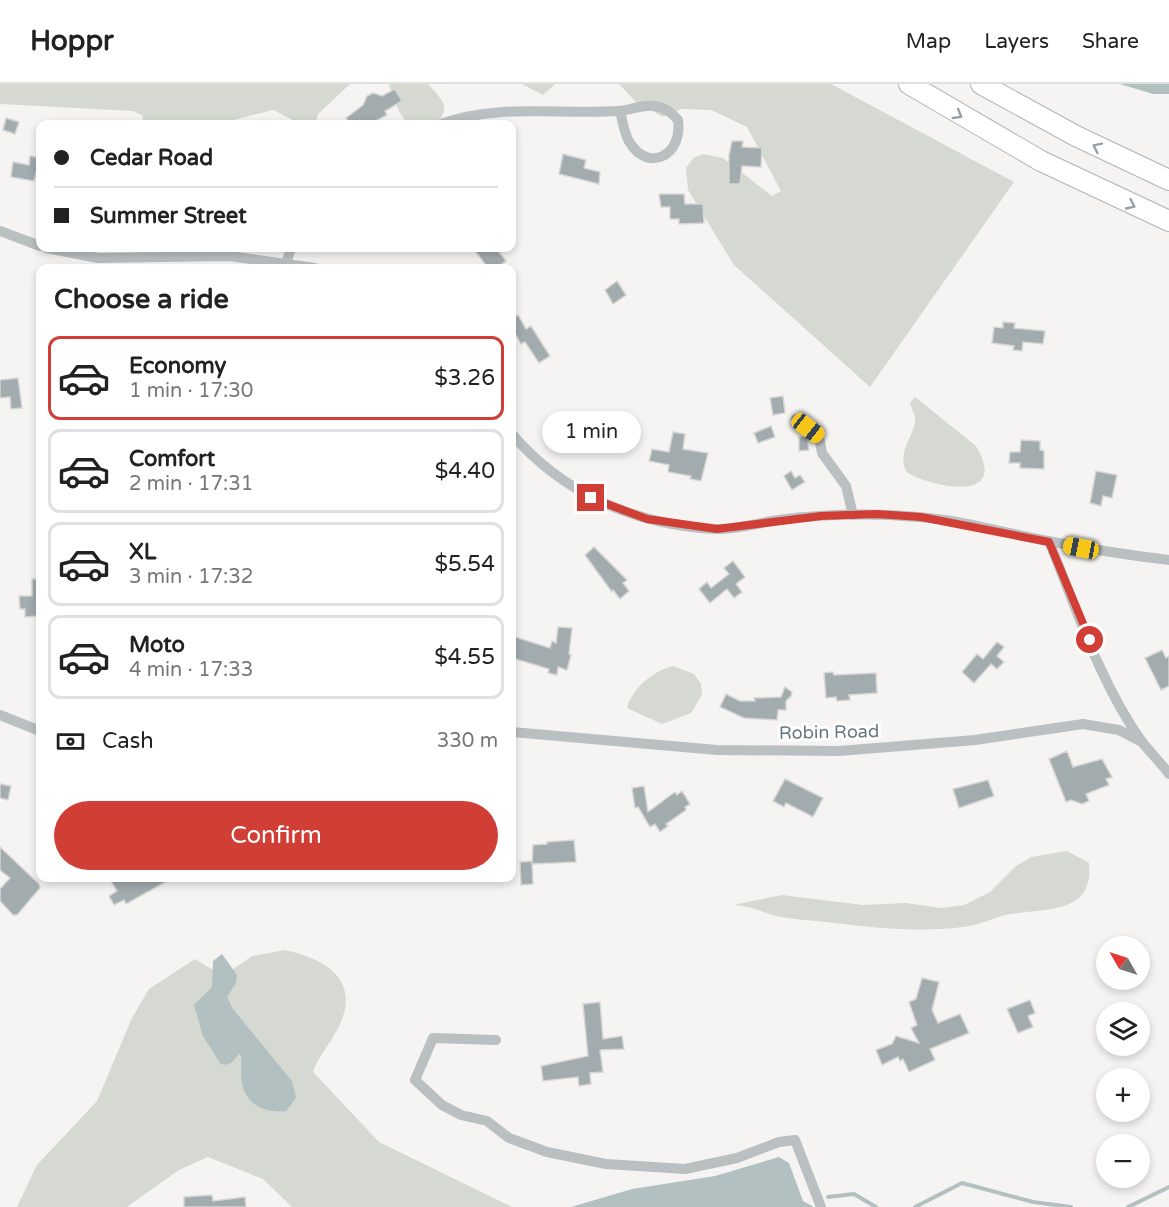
<!DOCTYPE html>
<meta charset="utf-8">
<style>
:root{--surface:#fff;--page:#f6f6f6;--text:#222;--muted:#767676;--line:#e0e0e0;--accent:#d03e36}
body{margin:0;font-family:"Varela Round",sans-serif;background:var(--page);color:var(--text);height:100vh;display:flex;flex-direction:column;font-size:22px;white-space:nowrap}
*{box-sizing:border-box;margin:0}
p{font-size:20px;color:var(--muted)}
.icon{flex:none;width:33px;height:33px;fill:none;stroke:currentColor;stroke-width:2;stroke-linecap:round;stroke-linejoin:round}
.map{position:relative;flex:1;overflow:hidden}
.details{position:absolute;left:36px;top:180px;width:480px;height:618px;display:flex;flex-direction:column;background:var(--surface);border-radius:12px;box-shadow:0 3px 9px #0003}
.details>*{flex:none}
.guide{position:absolute;left:36px;top:36px;width:480px;height:132px;border-radius:12px;box-shadow:0 3px 9px #0003;display:grid;align-content:center;height:132px;padding:0 18px;background:var(--surface)}
.needle{width:39px;rotate:309deg}
.controls{position:absolute;left:1096px;top:852px;display:grid;gap:12px}
.controls a{display:grid;place-items:center;width:54px;height:54px;border-radius:50%;background:var(--surface);box-shadow:0 3px 9px #0003;font-size:30px}
.end{position:absolute;width:27px;height:27px;margin:-14px;border:8px solid #d03e36;background:#fff;box-shadow:0 0 0 3px #fff}
.from{border-radius:50%}
.bubble{position:absolute;height:42px;border-radius:21px;background:var(--surface);box-shadow:0 3px 9px #0003;font-size:20px;font-weight:600;line-height:42px;text-align:center}
.car{position:absolute;width:18px;height:36px;margin:-18px -9px;border-radius:8px;box-shadow:0 0 4px 2px #0007;background:linear-gradient(#f5c518 24%,#345 0 40%,#f5c518 0 76%,#345 0 86%,#f5c518 0)}
.guide b{display:flex;align-items:center;gap:21px;height:57px;font-size:22px}
.guide b+b{border-top:2px solid var(--line)}
.guide i{width:15px;height:15px;background:var(--text)}
ul{padding:0;list-style:none}
li{display:flex;align-items:center;gap:18px;height:84px;margin:0 12px 9px;padding:0 6px;border:3px solid var(--line);border-radius:12px}
li div{flex:1}
li b{display:block;font-size:22px}
li em{font-style:normal;font-weight:600}
li.current{border-color:var(--accent)}
li>.icon{width:54px;height:54px;stroke-width:1.5}
h2{padding:0 18px;font-size:27px;line-height:72px}
.pay{display:flex;align-items:center;gap:15px;height:66px;padding:0 18px;font-size:22px}
.pay p{margin-inline-start:auto}
.action{display:flex;gap:12px;margin-top:auto;padding:12px 18px}
.action a{flex:1;height:69px;border-radius:36px;background:var(--accent);color:#fff;font-size:24px;font-weight:600;line-height:69px;text-align:center}
header{display:flex;align-items:center;gap:36px;box-sizing:border-box;height:84px;padding:0 30px;background:var(--surface);border-bottom:2px solid var(--line)}
header strong{font-size:28px}
nav{display:flex;gap:33px;margin-inline-start:auto;font-size:21px}
.map>svg:first-child{display:block}
</style>
<header>
<strong>Hoppr</strong>
<nav><a>Map</a><a>Layers</a><a>Share</a></nav>
</header>
<div class="map">
<svg width="1169" height="1123" viewBox="0 0 1169 1123">
<rect width="100%" height="100%" fill="#f5f4f2"/>
<g fill="#d5d9d1">
<path d="M 0,0 L 350,0 L 318,30 L 315,40 L 294,40 L 291,35 L 273,26 L 218,40 L 144,40 L 142,31 L 133,27 L 0,20 Z"/>
<path d="M 389,0 L 428,0 C 432,5 440,12 443,19 C 451,41 414,48 404,35 C 397,26 393,11 389,0 Z"/>
<path d="M 522,0 L 555,0 L 543,11 Z"/>
<path d="M 619,0 L 831,0 L 1014,98 L 870,303 L 734,181 L 688,106 L 686,84 L 693,74 L 703,70 L 723,74 L 772,112 L 781,107 L 747,43 L 711,26 L 681,25 L 663,33 L 636,18 Z"/>
<path d="M 915,313 L 976,362 C 1015,428 910,396 906,387 C 896,366 917,350 915,333 C 914,329 911,323 910,319 Z"/>
<path d="M 673,582 L 694,590 L 701,600 L 702,611 L 691,629 L 662,640 L 627,624 C 632,604 653,587 673,582 Z"/>
<path d="M 1067,767 L 1089,779 C 1094,830 1048,824 1011,830 C 995,832 979,842 963,843 C 915,849 865,843 817,837 C 805,836 793,835 781,833 C 763,829 752,822 733,821 L 782,811 L 863,821 L 906,819 L 941,824 L 964,821 L 990,808 L 1016,782 L 1031,773 Z"/>
<path d="M 285,866 C 331,876 363,900 336,948 C 328,963 318,973 313,988 L 379,1058 L 512,1123 L 292,1123 L 263,1095 L 208,1073 L 179,1086 L 127,1123 L 17,1123 L 37,1081 L 97,1017 L 132,934 L 149,905 L 195,875 L 223,892 L 252,872 Z"/>
</g>
<g fill="#b2c0c2">
<path d="M 1120,0 L 1169,0 L 1169,10 L 1153,10 Z"/>
<path d="M 222,870 L 237,891 L 236,899 L 227,913 L 233,925 L 292,997 L 296,1014 L 286,1027 C 260,1030 241,1017 241,989 C 241,981 242,977 240,969 L 231,979 L 224,981 L 220,979 L 203,952 L 194,921 L 212,903 L 213,877 Z"/>
<path d="M 779,1073 L 789,1079 L 803,1117 L 814,1123 L 571,1123 L 632,1105 L 715,1092 Z"/>
</g>
<g fill="none" stroke-linecap="round" stroke-linejoin="round">
<g stroke="#b2c0c2" stroke-width="4">
<path d="M 828,1113 L 854,1110 L 876,1123"/>
<path d="M 915,1123 L 962,1099 L 1033,1118 L 1071,1123"/>
<path d="M 1128,1123 L 1169,1103"/>
</g>
</g>
<g fill="#a2abae" stroke="#d6d6d4" stroke-width="1.5">
<path d="M 395,5 L 402,17 L 385,27 L 387,31 L 370,40 L 351,40 L 346,34 L 363,21 L 367,12 L 373,9 L 382,12 Z"/>
<path d="M 6,34 L 19,38 L 15,50 L 3,46 Z"/>
<path d="M 732,57 L 743,57 L 742,63 L 762,64 L 761,83 L 742,82 L 740,100 L 729,100 L 729,71 Z"/>
<path d="M 563,70 L 586,76 L 584,84 L 600,88 L 599,100 L 559,90 Z"/>
<path d="M 30,72 L 40,74 L 34,97 L 11,93 L 13,78 L 29,81 Z"/>
<path d="M 659,110 L 684,110 L 685,120 L 703,120 L 704,139 L 679,140 L 679,135 L 670,135 L 670,123 L 661,123 Z"/>
<path d="M 473,164 L 496,164 L 506,177 L 496,184 L 488,184 Z"/>
<path d="M 617,197 L 626,211 L 613,220 L 605,206 Z"/>
<path d="M 518,231 L 526,245 L 531,242 L 550,272 L 539,279 L 525,258 L 521,260 L 516,251 L 512,254 L 512,235 Z"/>
<path d="M 1003,238 L 1015,239 L 1014,244 L 1045,247 L 1043,260 L 1023,258 L 1022,267 L 1013,266 L 1014,262 L 992,259 L 994,243 L 1003,244 Z"/>
<path d="M 18,294 L 22,324 L 11,325 L 10,313 L 0,314 L 0,296 Z"/>
<path d="M 783,312 L 785,329 L 773,331 L 770,314 Z"/>
<path d="M 771,342 L 775,353 L 758,359 L 754,349 Z"/>
<path d="M 673,348 L 685,350 L 683,365 L 708,369 L 701,397 L 690,395 L 691,392 L 668,388 L 669,381 L 649,377 L 652,365 L 669,368 Z"/>
<path d="M 807,352 L 809,366 L 799,367 L 799,353 Z"/>
<path d="M 1021,356 L 1040,357 L 1040,366 L 1044,367 L 1044,385 L 1020,384 L 1020,379 L 1009,379 L 1010,368 L 1020,368 Z"/>
<path d="M 791,387 L 795,394 L 800,391 L 805,398 L 792,406 L 784,392 Z"/>
<path d="M 1096,387 L 1117,391 L 1112,414 L 1103,412 L 1101,422 L 1090,419 Z"/>
<path d="M 594,463 L 627,496 L 623,499 L 629,507 L 620,515 L 613,506 L 612,508 L 585,471 Z"/>
<path d="M 733,477 L 745,493 L 736,500 L 742,508 L 734,514 L 727,505 L 710,519 L 699,505 L 707,498 L 711,504 L 729,490 L 724,484 Z"/>
<path d="M 32,495 L 40,495 L 40,532 L 25,533 L 25,525 L 20,525 L 19,512 L 32,512 Z"/>
<path d="M 558,543 L 572,544 L 569,570 L 571,571 L 567,586 L 558,583 L 557,591 L 548,589 L 549,585 L 512,574 L 512,552 L 550,564 L 552,557 L 556,559 Z"/>
<path d="M 997,558 L 1004,563 L 997,572 L 1004,578 L 997,585 L 991,580 L 974,599 L 962,588 L 977,570 L 983,575 Z"/>
<path d="M 1162,566 L 1166,574 L 1169,572 L 1169,602 L 1161,606 L 1145,574 Z"/>
<path d="M 833,588 L 834,591 L 876,589 L 877,609 L 849,611 L 850,616 L 837,617 L 836,613 L 826,614 L 824,589 Z"/>
<path d="M 785,603 L 792,608 L 791,612 L 786,617 L 786,626 L 778,626 L 777,636 L 744,634 L 720,623 L 726,610 L 740,617 L 755,617 L 754,614 L 781,613 Z"/>
<path d="M 1067,667 L 1073,683 L 1102,675 L 1112,693 L 1106,695 L 1109,701 L 1086,710 L 1089,717 L 1082,720 L 1071,716 L 1066,718 L 1049,675 Z"/>
<path d="M 785,695 L 823,714 L 813,733 L 786,719 L 784,723 L 773,717 Z"/>
<path d="M 988,696 L 994,712 L 959,724 L 953,705 Z"/>
<path d="M 0,700 L 11,702 L 8,716 L 0,714 Z"/>
<path d="M 644,702 L 648,728 L 675,708 L 677,711 L 682,707 L 690,720 L 685,723 L 686,726 L 666,740 L 668,742 L 660,748 L 655,740 L 650,743 L 638,723 L 635,724 L 632,704 Z"/>
<path d="M 574,756 L 576,778 L 532,780 L 533,761 L 547,760 L 547,758 Z"/>
<path d="M 0,763 L 39,800 L 40,804 L 17,831 L 13,831 L 0,817 L 0,805 L 10,794 L 0,786 Z"/>
<path d="M 532,777 L 533,800 L 521,801 L 520,778 Z"/>
<path d="M 109,794 L 173,794 L 126,820 L 124,816 L 114,821 L 109,812 L 117,807 Z"/>
<path d="M 922,894 L 939,898 L 932,926 L 938,939 L 960,930 L 969,949 L 930,965 L 935,976 L 909,988 L 903,975 L 900,977 L 898,973 L 882,981 L 876,966 L 892,960 L 896,952 L 919,959 L 911,944 L 917,941 L 909,918 L 916,915 Z"/>
<path d="M 1030,916 L 1035,929 L 1028,932 L 1033,943 L 1018,949 L 1007,925 Z"/>
<path d="M 600,918 L 603,955 L 622,952 L 624,965 L 600,966 L 603,988 L 590,989 L 591,1000 L 579,1002 L 578,993 L 543,997 L 541,982 L 588,972 L 583,920 Z"/>
<path d="M 212,1111 L 213,1117 L 245,1113 L 246,1123 L 184,1123 L 184,1113 Z"/>
</g>
<g fill="none" stroke-linecap="round" stroke-linejoin="round">
<g stroke="#b0b4b6" stroke-width="22">
<g id="highway">
<path d="M 909,0 L 1041,77 L 1169,137"/>
<path d="M 981,0 L 1076,52 L 1169,96"/>
</g>
</g>
<g stroke="#babfc1" stroke-width="10">
<path d="M 441,40 C 498,19 560,31 619,27 C 631,26 643,20 655,22 C 665,23 672,29 678,36 C 683,71 649,89 630,59 C 624,50 623,38 620,27"/>
<path d="M 0,147 L 40,162"/>
<path d="M 46,164 L 98,174 L 229,172 L 315,184"/>
<path d="M 286,180 L 291,164"/>
<path d="M 796,335 L 819,352 L 822,369 L 846,402 L 853,431"/>
<path d="M 512,350 C 563,410 636,441 715,445 C 736,446 758,439 778,436 C 824,430 872,429 918,433 C 962,436 1005,449 1048,457 C 1088,465 1128,471 1169,476"/>
<path d="M 1049,457 C 1076,524 1100,599 1142,658 C 1151,669 1161,679 1169,690"/>
<path d="M 0,631 L 40,647"/>
<path d="M 512,648 L 717,666 L 839,667 L 975,656 L 1083,640 L 1119,646 L 1142,658"/>
<path d="M 496,956 L 433,954 L 415,996 L 442,1021 L 461,1031 L 487,1037 L 509,1054 L 547,1068 L 606,1080 L 685,1085 L 737,1074 L 779,1058 L 795,1056 L 821,1123"/>
</g>
<use href="#highway" stroke="#fff" stroke-width="20"/>
</g>
<defs><path id="oneway-chevron" d="M-2-3.5L2.5 0L-2 3.5" fill="none" stroke-width="1.6" stroke-linecap="round" stroke-linejoin="round" transform="scale(1.5)"/></defs>
<g stroke="#95a1a6">
<use href="#oneway-chevron" transform="translate(958 31) rotate(31)"/>
<use href="#oneway-chevron" transform="translate(1097 63) rotate(-154)"/>
<use href="#oneway-chevron" transform="translate(1131 121) rotate(25)"/>
</g>
<g fill="none" stroke-linecap="round" stroke-linejoin="round">
<path stroke="#d03e36" stroke-width="8" d="M 591,414 L 647,435 L 717,445 L 821,432 L 876,430 L 921,433 L 1049,458 L 1090,556"/>
</g>
<g text-anchor="middle" dominant-baseline="central" stroke-width="6" stroke-linejoin="round" paint-order="stroke">
<g font-size="18" fill="#677980" stroke="#fff">
<text transform="translate(829 648) rotate(-1)">Robin Road</text>
</g>
</g>
</svg>
<div class="controls">
<a><svg class="needle" viewBox="-14 -14 28 28"><path d="M0-13l5 13h-10z" fill="#e53935"/><path d="M0 13l5-13h-10z" fill="#767676"/></svg></a>
<a><svg class="icon" aria-label="layers" viewBox="0 0 24 24"><path d="M12 4l9 5-9 5-9-5zM3 14l9 5 9-5"/></svg></a>
<a>+</a>
<a>−</a>
</div>
<i class="end from" style="left:1090px;top:556px"></i>
<i class="end" style="left:591px;top:414px"></i>
<div class="bubble" style="left:542px;top:327px;width:99px">1 min</div>
<i class="car" style="left:808px;top:344px;rotate:128deg"></i>
<i class="car" style="left:1081px;top:464px;rotate:281deg"></i>
<div class="guide">
<b><i class="from"></i>Cedar Road</b>
<b><i></i>Summer Street</b>
</div>
<section class="details">
<h2>Choose a ride</h2>
<ul>
<li class="current"><svg class="icon" aria-label="car" viewBox="0 0 24 24"><path d="M5 17H2v-5l4-1 3-4h7l3 4 3 1v5h-3M9 17h6M6 11h13"/><circle cx="7" cy="17" r="2"/><circle cx="17" cy="17" r="2"/></svg><div><b>Economy</b><p>1 min · 17:30</p></div><em>$3.26</em></li>
<li><svg class="icon" aria-label="car" viewBox="0 0 24 24"><path d="M5 17H2v-5l4-1 3-4h7l3 4 3 1v5h-3M9 17h6M6 11h13"/><circle cx="7" cy="17" r="2"/><circle cx="17" cy="17" r="2"/></svg><div><b>Comfort</b><p>2 min · 17:31</p></div><em>$4.40</em></li>
<li><svg class="icon" aria-label="car" viewBox="0 0 24 24"><path d="M5 17H2v-5l4-1 3-4h7l3 4 3 1v5h-3M9 17h6M6 11h13"/><circle cx="7" cy="17" r="2"/><circle cx="17" cy="17" r="2"/></svg><div><b>XL</b><p>3 min · 17:32</p></div><em>$5.54</em></li>
<li><svg class="icon" aria-label="car" viewBox="0 0 24 24"><path d="M5 17H2v-5l4-1 3-4h7l3 4 3 1v5h-3M9 17h6M6 11h13"/><circle cx="7" cy="17" r="2"/><circle cx="17" cy="17" r="2"/></svg><div><b>Moto</b><p>4 min · 17:33</p></div><em>$4.55</em></li>
</ul>
<div class="pay"><svg class="icon" aria-label="cash" viewBox="0 0 24 24"><path d="M3 7h18v10H3z"/><circle cx="12" cy="12" r="2"/></svg>Cash<p>330 m</p></div>
<div class="action"><a>Confirm</a></div>
</section>
</div>
